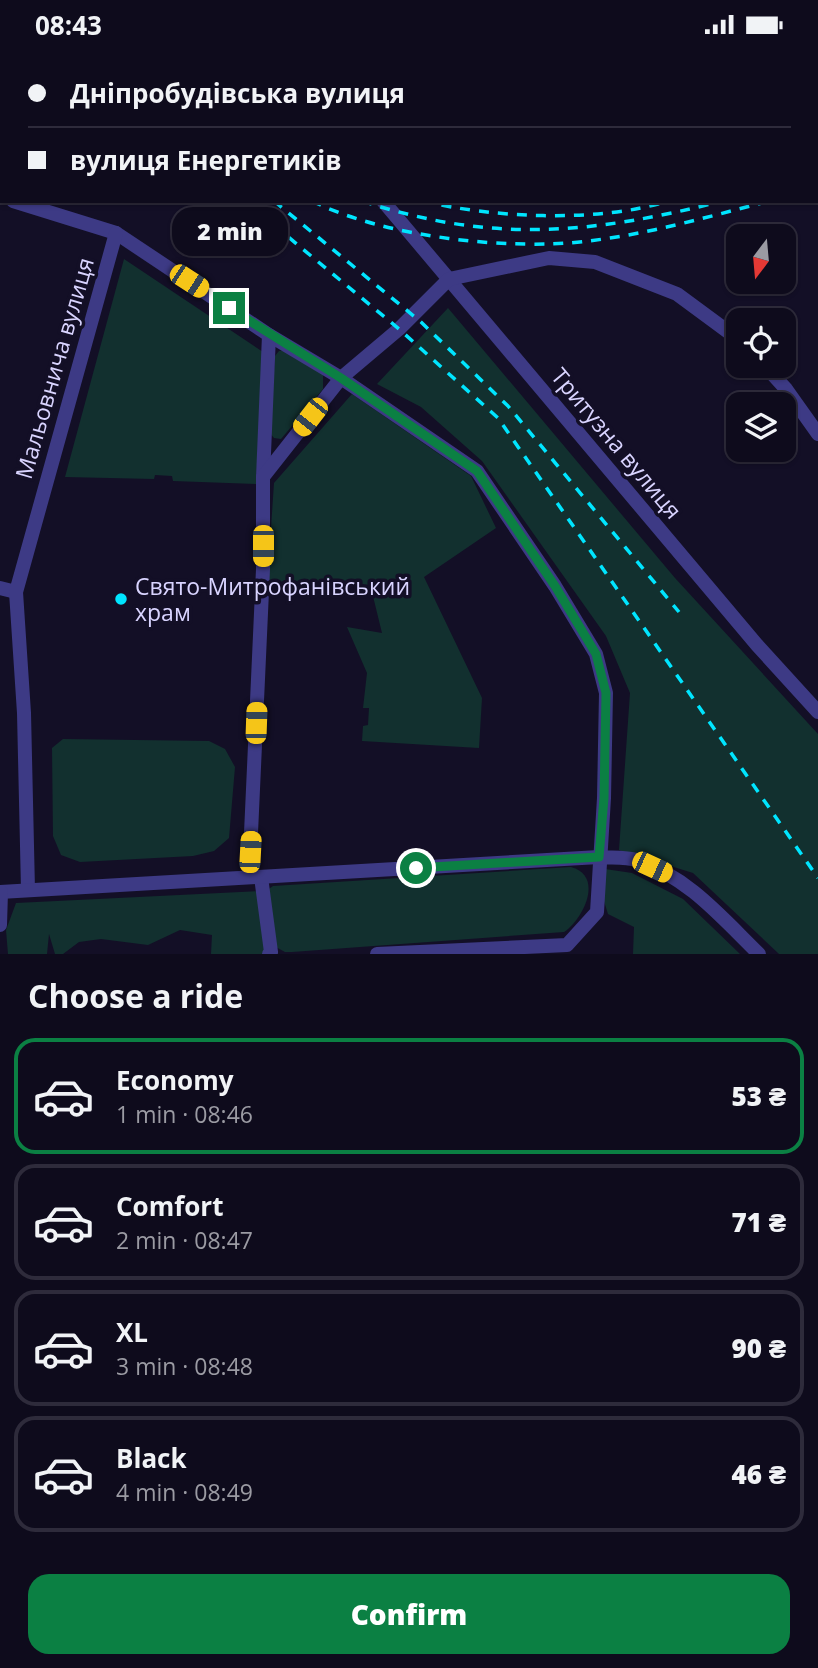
<!DOCTYPE html>
<meta charset="utf-8">
<style>
:root{--surface:#0e0b1c;--page:#171425;--text:#f1f3f6;--muted:#9b9ba3;--line:#2e2b3b;--accent:#0b8043}
body{margin:0;font-family:"Open Sans",sans-serif;background:var(--page);color:var(--text);height:100vh;display:flex;flex-direction:column;font-size:26px;white-space:nowrap}
*{box-sizing:border-box;margin:0}
p{font-size:23px;color:var(--muted)}
.icon{flex:none;width:38px;height:38px;fill:none;stroke:currentColor;stroke-width:2;stroke-linecap:round;stroke-linejoin:round}
.map{position:relative;height:905px;overflow:hidden}
.drawer{display:flex;flex-direction:column;background:var(--surface);flex:1}
.drawer>*{flex:none}
.hud{position:absolute;left:0px;top:0px;width:819px;height:154px;box-shadow:0 2px 5px #0004,0 0 0 2px var(--line);display:grid;align-content:center;height:154px;padding:0 28px;background:var(--surface)}
.needle{width:46px;rotate:196deg}
.fabs{position:absolute;left:726px;top:175px;display:grid;gap:14px}
.fabs a{display:grid;place-items:center;width:70px;height:70px;border-radius:14px;background:var(--surface);box-shadow:0 2px 5px #0004,0 0 0 2px var(--line);font-size:35px}
.end{position:absolute;width:32px;height:32px;margin:-16px;border:9px solid #0b8043;background:#fff;box-shadow:0 0 0 4px #fff}
.from{border-radius:50%}
.bubble{position:absolute;height:49px;border-radius:21px;background:var(--surface);box-shadow:0 2px 5px #0004,0 0 0 2px var(--line);font-size:23px;font-weight:800;line-height:49px;text-align:center}
.car{position:absolute;width:21px;height:42px;margin:-21px -10px;border-radius:9px;box-shadow:0 0 5px 2px #0007;background:linear-gradient(#f5c518 24%,#345 0 40%,#f5c518 0 76%,#345 0 86%,#f5c518 0)}
.hud b{display:flex;align-items:center;gap:24px;height:66px;font-size:26px}
.hud b+b{border-top:2px solid var(--line)}
.hud i{width:18px;height:18px;background:var(--text)}
ul{padding:0;list-style:none}
li{display:flex;align-items:center;gap:21px;height:116px;margin:0 14px 10px;padding:0 14px;border:4px solid var(--line);border-radius:21px}
li div{flex:1}
li b{display:block;font-size:26px}
li em{font-style:normal;font-weight:800}
li.active{border-color:var(--accent)}
li>.icon{width:63px;height:63px;stroke-width:1.5}
h2{padding:0 28px;font-size:32px;line-height:84px}
.cta{display:flex;gap:14px;margin-top:auto;padding:14px 28px}
.cta a{flex:1;height:80px;border-radius:21px;background:var(--accent);color:#fff;font-size:28px;font-weight:800;line-height:80px;text-align:center}
.status{display:flex;justify-content:space-between;align-items:center;height:49px;padding:0 35px;background:var(--surface);direction:ltr}
.status svg{height:19px;fill:currentColor}
.map>svg:first-child{display:block}
</style>
<div class="status"><b>08:43</b><svg viewBox="0 0 49 12"><path d="M0 12V9h3v3zM5 12V6h3v6zM10 12V3h3v9zM15 12V0h3v12zM26 1h20v11H26zM47 4h2v5h-2z"/></svg></div>
<div class="map">
<svg width="818" height="905" viewBox="0 0 818 905">
<rect width="100%" height="100%" fill="#130f26"/>
<g fill="#12302f">
<path d="M 124,210 L 263,303 L 256,435 L 173,432 L 172,427 L 155,426 L 154,430 L 65,428 Z"/>
<path d="M 448,259 L 675,529 L 818,685 L 818,905 L 779,905 L 693,824 L 619,801 L 630,644 L 606,587 L 482,412 L 421,358 L 377,335 Z"/>
<path d="M 286,301 L 323,325 L 323,340 L 281,390 L 274,389 L 270,384 L 275,307 L 279,302 Z"/>
<path d="M 352,345 L 471,427 L 496,479 L 424,528 L 482,649 L 479,699 L 362,692 L 363,677 L 368,676 L 369,659 L 363,659 L 367,624 L 347,578 L 382,584 L 371,539 L 277,534 L 267,539 L 274,434 Z"/>
<path d="M 63,690 L 209,692 L 225,700 L 235,718 L 229,789 L 214,802 L 193,807 L 80,813 L 61,806 L 53,787 L 52,699 Z"/>
<path d="M 571,818 C 604,827 584,869 564,883 L 292,903 L 285,903 L 274,897 L 266,842 L 273,837 Z"/>
<path d="M 605,820 L 632,824 L 683,850 L 740,905 L 633,905 L 634,878 L 608,865 L 603,849 Z"/>
<path d="M 263,842 L 269,905 L 211,905 L 212,886 L 180,881 L 148,896 L 101,890 L 79,893 L 63,905 L 55,905 L 49,885 L 47,905 L 8,905 L 6,881 L 16,854 Z"/>
</g>
<g fill="none" stroke-linecap="round" stroke-linejoin="round">
<g stroke="#3d3a85" stroke-width="14">
<path d="M 256,0 L 257,2"/>
<path d="M 679,2 L 680,0"/>
<path d="M 0,149 L 2,149"/>
<path d="M 13,152 L 116,184 L 269,286 L 341,329 L 477,422 L 555,537 L 596,605 L 606,644 L 604,749 L 597,863 L 567,896 L 377,905"/>
<path d="M 383,152 L 757,596 L 818,663"/>
<path d="M 765,317 L 786,340 L 818,385"/>
<path d="M 263,428 L 269,286"/>
<path d="M 0,539 L 16,543"/>
<path d="M 249,828 L 263,520 L 263,428 L 341,329 L 399,280 L 449,230 L 549,209 L 595,213 L 677,245 L 738,290"/>
<path d="M 261,828 L 271,903 L 269,905"/>
<path d="M 28,841 L 24,664 L 16,543 L 116,184"/>
<path d="M 0,843 L 599,808 C 611,809 626,808 637,811 C 688,828 722,869 759,905"/>
<path d="M 0,876 L 1,843"/>
</g>
<g stroke="#00e5ff" stroke-width="3.5" stroke-dasharray="10 9" stroke-linecap="butt">
<path d="M 103,0 L 105,2"/>
<path d="M 118,0 L 121,2"/>
<path d="M 132,0 L 135,2"/>
<path d="M 0,5 L 2,6"/>
<path d="M 0,18 L 2,18"/>
<path d="M 817,92 L 818,91"/>
<path d="M 817,129 L 818,129"/>
<path d="M 817,141 L 818,141"/>
<path d="M 245,152 L 399,280 L 498,369 L 818,829"/>
<path d="M 274,152 L 421,273 L 508,357 L 679,563"/>
<path d="M 312,152 C 384,188 509,202 588,192 C 650,185 710,167 770,152"/>
<path d="M 362,152 C 493,195 591,185 723,152"/>
<path d="M 423,152 C 492,169 600,174 668,152"/>
</g>
</g>
<g fill="none" stroke-linecap="round" stroke-linejoin="round">
<path stroke="#0b8043" stroke-width="9" d="M 229,259 L 341,329 L 477,422 L 555,537 L 596,605 L 606,644 L 604,749 L 599,808 L 416,819"/>
</g>
<circle fill="#00e5ff" stroke="#130f26" stroke-width="2.5" cx="121" cy="550" r="7"/>
<g text-anchor="middle" dominant-baseline="central" stroke-width="7" stroke-linejoin="round" paint-order="stroke">
<g font-size="23" fill="#d9d4ff" stroke="#130f26">
<text transform="translate(54 319) rotate(-74)">Мальовнича вулиця</text>
<text transform="translate(617 394) rotate(50)">Тритузна вулиця</text>
</g>
<g font-size="23" fill="#d9d4ff" stroke="#130f26" text-anchor="start">
<text x="135" y="537">Свято-Митрофанівський<tspan x="135" dy="26">храм</tspan></text>
</g>
</g>
</svg>
<div class="fabs">
<a><svg class="needle" viewBox="-14 -14 28 28"><path d="M0-13l5 13h-10z" fill="#e53935"/><path d="M0 13l5-13h-10z" fill="#9b9ba3"/></svg></a>
<a><svg class="icon" aria-label="locate" viewBox="0 0 24 24"><circle cx="12" cy="12" r="6"/><path d="M12 2v4M12 18v4M2 12h4M18 12h4"/></svg></a>
<a><svg class="icon" aria-label="layers" viewBox="0 0 24 24"><path d="M12 4l9 5-9 5-9-5zM3 14l9 5 9-5"/></svg></a>
</div>
<i class="end from" style="left:416px;top:819px"></i>
<i class="end" style="left:229px;top:259px"></i>
<div class="bubble" style="left:172px;top:158px;width:116px">2 min</div>
<i class="car" style="left:189px;top:232px;rotate:123deg"></i>
<i class="car" style="left:310px;top:368px;rotate:218deg"></i>
<i class="car" style="left:263px;top:497px;rotate:180deg"></i>
<i class="car" style="left:256px;top:674px;rotate:2deg"></i>
<i class="car" style="left:250px;top:803px;rotate:3deg"></i>
<i class="car" style="left:652px;top:818px;rotate:115deg"></i>
<div class="hud">
<b><i class="from"></i>Дніпробудівська вулиця</b>
<b><i></i>вулиця Енергетиків</b>
</div>
</div>
<section class="drawer">
<h2>Choose a ride</h2>
<ul>
<li class="active"><svg class="icon" aria-label="car" viewBox="0 0 24 24"><path d="M5 17H2v-5l4-1 3-4h7l3 4 3 1v5h-3M9 17h6M6 11h13"/><circle cx="7" cy="17" r="2"/><circle cx="17" cy="17" r="2"/></svg><div><b>Economy</b><p>1 min · 08:46</p></div><em>53 ₴</em></li>
<li><svg class="icon" aria-label="car" viewBox="0 0 24 24"><path d="M5 17H2v-5l4-1 3-4h7l3 4 3 1v5h-3M9 17h6M6 11h13"/><circle cx="7" cy="17" r="2"/><circle cx="17" cy="17" r="2"/></svg><div><b>Comfort</b><p>2 min · 08:47</p></div><em>71 ₴</em></li>
<li><svg class="icon" aria-label="car" viewBox="0 0 24 24"><path d="M5 17H2v-5l4-1 3-4h7l3 4 3 1v5h-3M9 17h6M6 11h13"/><circle cx="7" cy="17" r="2"/><circle cx="17" cy="17" r="2"/></svg><div><b>XL</b><p>3 min · 08:48</p></div><em>90 ₴</em></li>
<li><svg class="icon" aria-label="car" viewBox="0 0 24 24"><path d="M5 17H2v-5l4-1 3-4h7l3 4 3 1v5h-3M9 17h6M6 11h13"/><circle cx="7" cy="17" r="2"/><circle cx="17" cy="17" r="2"/></svg><div><b>Black</b><p>4 min · 08:49</p></div><em>46 ₴</em></li>
</ul>
<div class="cta"><a>Confirm</a></div>
</section>
